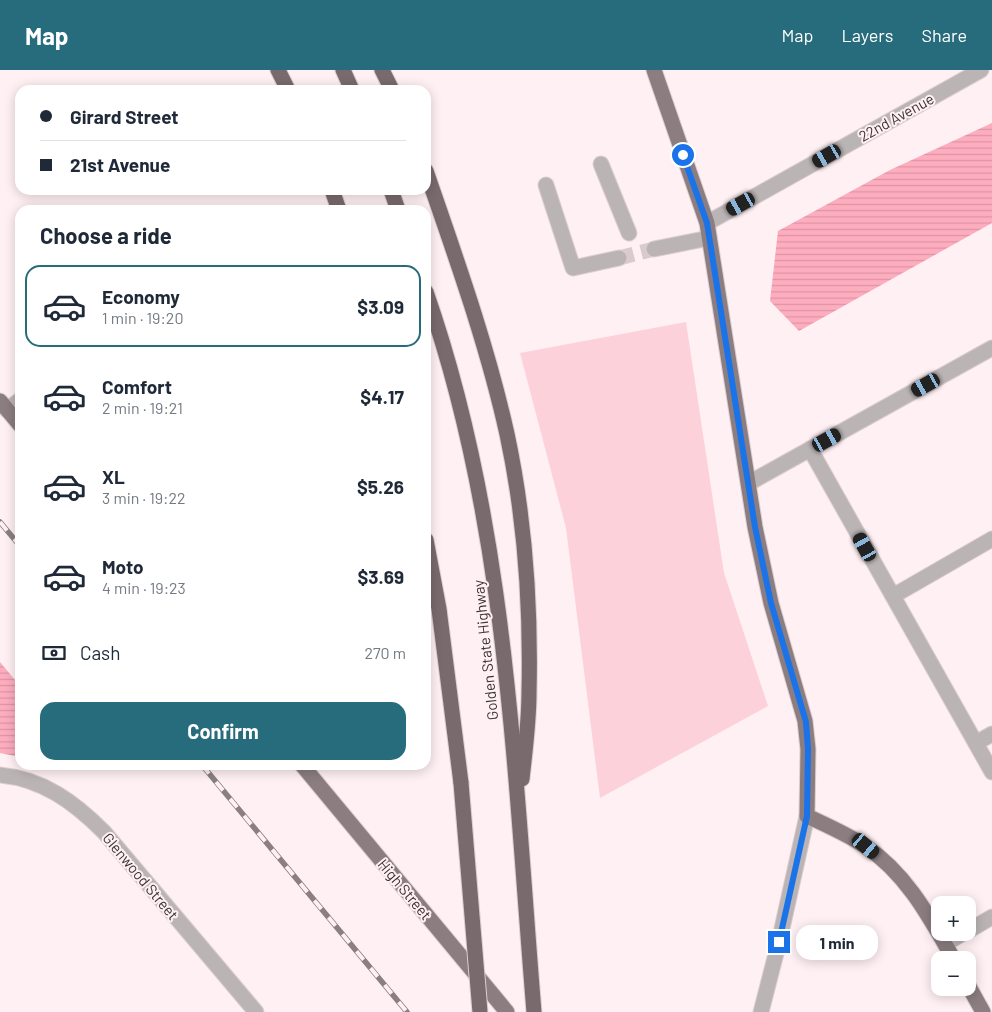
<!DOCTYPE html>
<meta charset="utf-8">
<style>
:root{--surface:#fff;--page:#f6f6f7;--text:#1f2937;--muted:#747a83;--line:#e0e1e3;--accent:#276c7c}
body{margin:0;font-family:Barlow,sans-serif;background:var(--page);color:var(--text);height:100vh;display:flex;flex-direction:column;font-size:19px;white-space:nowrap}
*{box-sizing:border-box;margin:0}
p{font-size:16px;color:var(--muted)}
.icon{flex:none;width:28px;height:28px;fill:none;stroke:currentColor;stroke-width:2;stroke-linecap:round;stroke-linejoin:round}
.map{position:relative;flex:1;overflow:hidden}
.sheet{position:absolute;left:15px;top:135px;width:416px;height:565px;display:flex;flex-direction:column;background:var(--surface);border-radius:15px;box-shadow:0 2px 12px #0003}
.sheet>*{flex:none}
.banner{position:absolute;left:15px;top:15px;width:416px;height:110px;border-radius:15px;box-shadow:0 2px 12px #0003;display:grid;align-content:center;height:110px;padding:0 25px;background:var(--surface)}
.fabs{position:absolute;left:931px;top:826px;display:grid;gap:10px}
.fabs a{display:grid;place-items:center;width:45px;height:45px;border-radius:10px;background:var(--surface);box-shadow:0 2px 12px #0003;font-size:25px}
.end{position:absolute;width:22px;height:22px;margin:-11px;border:6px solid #1a73e8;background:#fff;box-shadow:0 0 0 2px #fff}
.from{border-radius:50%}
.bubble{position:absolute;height:35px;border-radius:15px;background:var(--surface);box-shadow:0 2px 12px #0003;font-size:16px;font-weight:700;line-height:35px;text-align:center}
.car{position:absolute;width:15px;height:30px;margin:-15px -8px;border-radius:6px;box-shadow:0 0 4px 1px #0007;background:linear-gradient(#222 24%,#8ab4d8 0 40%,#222 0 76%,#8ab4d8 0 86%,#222 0)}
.banner b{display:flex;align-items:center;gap:18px;height:48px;font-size:19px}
.banner b+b{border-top:1px solid var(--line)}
.banner i{width:12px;height:12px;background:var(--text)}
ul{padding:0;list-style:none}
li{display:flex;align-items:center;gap:15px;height:82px;margin:0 10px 8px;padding:0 15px;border:2px solid transparent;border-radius:15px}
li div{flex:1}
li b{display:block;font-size:19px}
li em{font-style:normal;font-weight:700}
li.current{border-color:var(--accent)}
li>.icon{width:45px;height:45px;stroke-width:1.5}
h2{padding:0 25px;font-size:22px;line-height:60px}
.pay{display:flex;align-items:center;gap:12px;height:55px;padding:0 25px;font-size:19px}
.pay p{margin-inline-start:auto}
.cta{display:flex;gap:10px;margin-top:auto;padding:10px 25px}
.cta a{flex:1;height:58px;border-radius:15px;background:var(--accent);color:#fff;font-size:20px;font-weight:700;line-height:58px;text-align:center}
header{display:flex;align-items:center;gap:30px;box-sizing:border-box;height:70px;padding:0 25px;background:var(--accent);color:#fff}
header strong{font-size:24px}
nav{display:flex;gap:28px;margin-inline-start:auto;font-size:18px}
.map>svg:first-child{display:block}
</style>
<header>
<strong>Map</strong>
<nav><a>Map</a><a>Layers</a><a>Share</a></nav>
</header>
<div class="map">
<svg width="992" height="942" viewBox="0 0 992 942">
<defs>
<pattern id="water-rules" width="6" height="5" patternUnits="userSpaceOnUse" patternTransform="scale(1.25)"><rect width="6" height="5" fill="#feadbf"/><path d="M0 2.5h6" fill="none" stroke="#da95a5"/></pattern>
</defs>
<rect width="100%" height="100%" fill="#fff0f3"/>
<path fill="#fdd1da" d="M 686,252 L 724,503 L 768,636 L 600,728 L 566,458 L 520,283 Z"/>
<g fill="url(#water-rules)">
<path d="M 992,53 L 992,153 L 799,261 L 770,231 L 778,161 L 890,100 Z"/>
<path d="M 0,592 L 20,616 L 20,687 L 0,683 Z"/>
</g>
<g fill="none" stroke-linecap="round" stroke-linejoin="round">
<path stroke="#d8cacd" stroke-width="15" stroke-dasharray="15 8" stroke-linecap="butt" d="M 619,188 L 654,179"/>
<g stroke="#dcced1" stroke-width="17">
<g id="minor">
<path d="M 601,94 L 629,163"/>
<path d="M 546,115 L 573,198 L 619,188"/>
<path d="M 707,153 L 981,0"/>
<path d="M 654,179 L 709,168"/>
<path d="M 7,340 L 20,330"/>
<path d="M 810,379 L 992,702"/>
<path d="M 749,413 L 992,278"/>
<path d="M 893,526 L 992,469"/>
<path d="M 976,673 L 992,664"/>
<path d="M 0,705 C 43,709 74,732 104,762 L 256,942"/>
<path d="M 968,861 L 992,847"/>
<path d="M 945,874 L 965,862"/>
<path d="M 761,942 L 779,872 L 807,746"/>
</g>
</g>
<g stroke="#dcced1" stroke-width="17">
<g id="major">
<path d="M 654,0 L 707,153 L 755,457 L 771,533 L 805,651 L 808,679 L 807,746 C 826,755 847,764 865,776 C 907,804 930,848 954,890"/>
<path d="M 0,331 L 20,355"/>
<path d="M 302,695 L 507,942"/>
<path d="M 968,915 L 983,942"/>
</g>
</g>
<g stroke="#dcced1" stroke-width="17">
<g id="highway">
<path d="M 278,0 L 288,20"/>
<path d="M 343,0 L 352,20"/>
<path d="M 382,0 L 392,20"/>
<path d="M 426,101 C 456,188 487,274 507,364 C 525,448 531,537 529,623 C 529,652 525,681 522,709"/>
<path d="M 332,120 L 339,140"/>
<path d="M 391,120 L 398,140"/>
<path d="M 426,222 C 507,453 514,700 534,942"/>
<path d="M 426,470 L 439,539 L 461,713"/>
</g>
</g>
<use href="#minor" stroke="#bbb4b5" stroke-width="15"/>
<use href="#major" stroke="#8b7d80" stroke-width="15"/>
<use href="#highway" stroke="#796a6d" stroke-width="15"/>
<g stroke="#8a7f81" stroke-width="5.5">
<g id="rail">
<path d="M 0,452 L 20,476"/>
<path d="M 202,695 L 407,942"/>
</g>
</g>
<use href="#rail" stroke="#fff0f3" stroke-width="4" stroke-dasharray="11" stroke-linecap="butt"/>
<g stroke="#dcced1" stroke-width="17" stroke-linecap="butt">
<path id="highway-bridge" d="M 461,713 L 480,942"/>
</g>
<use href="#highway-bridge" stroke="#796a6d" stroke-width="15"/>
</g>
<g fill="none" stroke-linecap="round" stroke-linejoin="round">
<path stroke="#1a73e8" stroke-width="6" d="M 683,85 L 707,153 L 755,457 L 771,533 L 806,652 L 808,679 L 807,746 L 779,872"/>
</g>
<g text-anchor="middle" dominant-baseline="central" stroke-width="4" stroke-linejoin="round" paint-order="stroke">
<g font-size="15" fill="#3a3334" stroke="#fff0f3">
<text transform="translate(896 47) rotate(-29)">22nd Avenue</text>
<text transform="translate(485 580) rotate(-96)">Golden State Highway</text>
<text transform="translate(141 806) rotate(50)">Glenwood Street</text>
<text transform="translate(405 819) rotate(50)">High Street</text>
</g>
</g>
</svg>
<div class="fabs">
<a>+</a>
<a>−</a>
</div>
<i class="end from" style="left:683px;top:85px"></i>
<i class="end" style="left:779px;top:872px"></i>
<div class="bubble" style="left:796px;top:855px;width:82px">1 min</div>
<i class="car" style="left:827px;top:86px;rotate:240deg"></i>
<i class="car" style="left:741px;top:134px;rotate:241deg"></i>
<i class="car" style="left:926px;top:315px;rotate:241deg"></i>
<i class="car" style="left:827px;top:370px;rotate:61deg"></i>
<i class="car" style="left:865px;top:477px;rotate:331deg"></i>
<i class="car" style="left:866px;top:776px;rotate:130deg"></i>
<div class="banner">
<b><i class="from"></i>Girard Street</b>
<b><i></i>21st Avenue</b>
</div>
<section class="sheet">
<h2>Choose a ride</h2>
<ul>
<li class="current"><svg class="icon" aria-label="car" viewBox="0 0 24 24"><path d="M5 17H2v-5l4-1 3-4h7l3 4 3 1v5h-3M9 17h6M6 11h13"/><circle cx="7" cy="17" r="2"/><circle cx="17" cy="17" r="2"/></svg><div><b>Economy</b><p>1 min · 19:20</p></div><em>$3.09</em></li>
<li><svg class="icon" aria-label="car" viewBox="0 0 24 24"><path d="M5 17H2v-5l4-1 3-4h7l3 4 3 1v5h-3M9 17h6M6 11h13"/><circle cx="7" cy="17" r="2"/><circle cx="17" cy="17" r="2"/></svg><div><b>Comfort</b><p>2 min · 19:21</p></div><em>$4.17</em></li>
<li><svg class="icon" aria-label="car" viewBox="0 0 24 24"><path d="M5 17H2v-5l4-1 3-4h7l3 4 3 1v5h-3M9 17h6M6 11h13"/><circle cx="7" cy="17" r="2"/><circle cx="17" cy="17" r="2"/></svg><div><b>XL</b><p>3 min · 19:22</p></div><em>$5.26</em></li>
<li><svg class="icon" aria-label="car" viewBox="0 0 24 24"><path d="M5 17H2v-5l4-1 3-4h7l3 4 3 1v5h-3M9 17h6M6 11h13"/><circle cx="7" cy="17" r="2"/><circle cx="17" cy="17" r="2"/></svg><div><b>Moto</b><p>4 min · 19:23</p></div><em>$3.69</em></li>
</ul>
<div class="pay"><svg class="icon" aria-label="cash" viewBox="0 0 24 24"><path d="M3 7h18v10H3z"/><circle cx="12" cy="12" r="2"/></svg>Cash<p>270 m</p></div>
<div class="cta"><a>Confirm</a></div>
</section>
</div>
